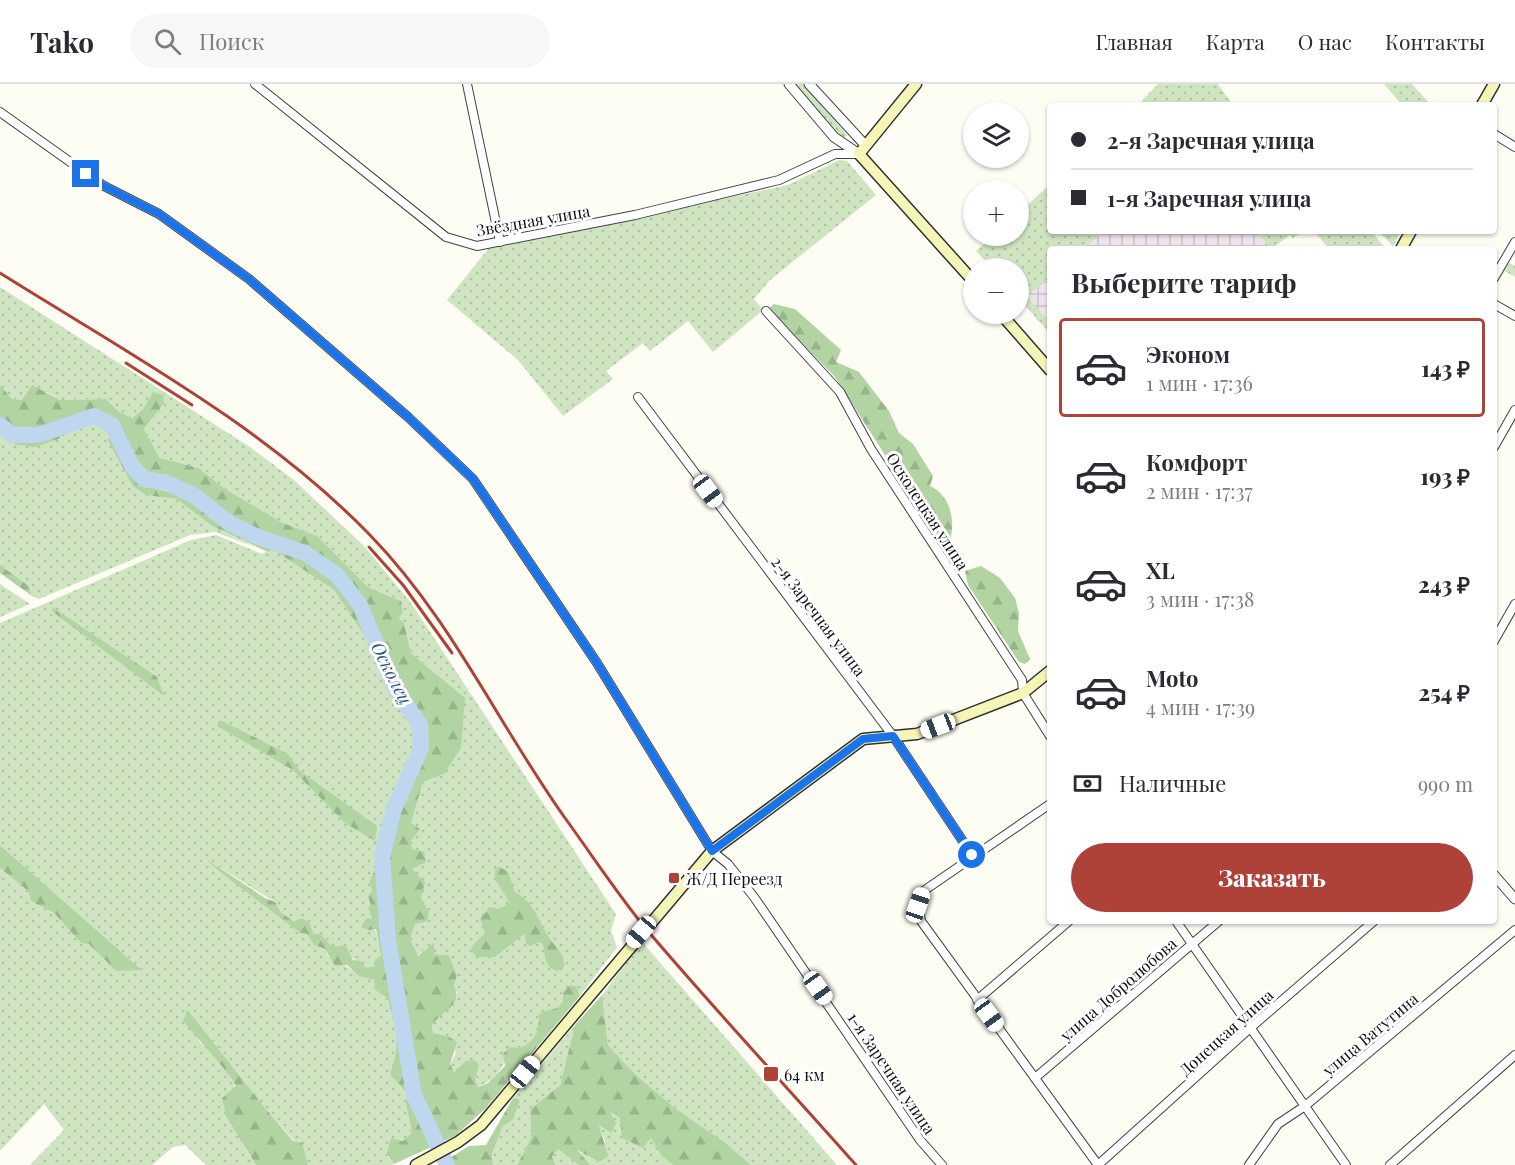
<!DOCTYPE html>
<html lang="ru">
<meta charset="utf-8">
<style>
:root{--surface:#fff;--page:#f7f7f7;--text:#2b2b33;--muted:#7c7c81;--line:#e1e1e2;--accent:#ae4239}
body{margin:0;font-family:"Playfair Display",serif;background:var(--page);color:var(--text);height:100vh;display:flex;flex-direction:column;font-size:22px;white-space:nowrap}
*{box-sizing:border-box;margin:0}
p{font-size:20px;color:var(--muted)}
.icon{flex:none;width:33px;height:33px;fill:none;stroke:currentColor;stroke-width:2;stroke-linecap:round;stroke-linejoin:round}
.map{position:relative;flex:1;overflow:hidden}
.side{position:absolute;left:1047px;top:162px;width:450px;height:678px;display:flex;flex-direction:column;background:var(--surface);border-radius:6px;box-shadow:0 2px 4px #0004}
.side>*{flex:none}
.top-card{position:absolute;left:1047px;top:18px;width:450px;height:132px;border-radius:6px;box-shadow:0 2px 4px #0004;display:grid;align-content:center;height:132px;padding:0 24px;background:var(--surface)}
.buttons{position:absolute;left:963px;top:18px;display:grid;gap:12px}
.buttons a{display:grid;place-items:center;width:66px;height:66px;border-radius:50%;background:var(--surface);box-shadow:0 2px 4px #0004;font-size:30px}
.end{position:absolute;width:27px;height:27px;margin:-14px;border:8px solid #1a73e8;background:#fff;box-shadow:0 0 0 3px #fff}
.from{border-radius:50%}
.car{position:absolute;width:18px;height:36px;margin:-18px -9px;border-radius:8px;box-shadow:0 0 4px 2px #0007;background:linear-gradient(#fff 24%,#345 0 40%,#fff 0 76%,#345 0 86%,#fff 0)}
.top-card b{display:flex;align-items:center;gap:21px;height:57px;font-size:22px}
.top-card b+b{border-top:2px solid var(--line)}
.top-card i{width:15px;height:15px;background:var(--text)}
ul{padding:0;list-style:none}
li{display:flex;align-items:center;gap:18px;height:99px;margin:0 12px 9px;padding:0 12px;border:3px solid transparent;border-radius:6px}
li div{flex:1}
li b{display:block;font-size:22px}
li em{font-style:normal;font-weight:800}
li.selected{border-color:var(--accent)}
li>.icon{width:54px;height:54px;stroke-width:1.5}
h2{padding:0 24px;font-size:27px;line-height:72px}
.pay{display:flex;align-items:center;gap:15px;height:66px;padding:0 24px;font-size:22px}
.pay p{margin-inline-start:auto}
.button{display:flex;gap:12px;margin-top:auto;padding:12px 24px}
.button a{flex:1;height:69px;border-radius:36px;background:var(--accent);color:#fff;font-size:24px;font-weight:800;line-height:69px;text-align:center}
header{display:flex;align-items:center;gap:36px;box-sizing:border-box;height:84px;padding:0 30px;background:var(--surface);border-bottom:2px solid var(--line)}
header strong{font-size:28px}
nav{display:flex;gap:33px;margin-inline-start:auto;font-size:21px}
.search{width:420px;height:54px;background:var(--page);display:flex;align-items:center;gap:15px;box-sizing:border-box;padding:0 21px;border-radius:33px;color:var(--muted);font-size:22px}
.map>svg:first-child{display:block}
</style>
<header>
<strong>Tako</strong>
<div class="search"><svg class="icon" aria-label="search" viewBox="0 0 24 24"><circle cx="10" cy="10" r="6"/><path d="M15 15l6 6"/></svg>Поиск</div>
<nav><a>Главная</a><a>Карта</a><a>О нас</a><a>Контакты</a></nav>
</header>
<div class="map">
<svg width="1515" height="1081" viewBox="0 0 1515 1081">
<defs>
<pattern id="industrial-grid" width="8" height="8" patternUnits="userSpaceOnUse" patternTransform="scale(1.5)"><rect width="8" height="8" fill="#ede5ed"/><path d="M0 4h8M4 0v8" fill="none" stroke="#cac3ca"/></pattern>
<pattern id="grass-dots" width="8" height="8" patternUnits="userSpaceOnUse" patternTransform="scale(1.5)"><rect width="8" height="8" fill="#cfe4c1"/><path d="M2 2h.1M6 6h.1" fill="none" stroke="#b1c2a5" stroke-width="1.8" stroke-linecap="round"/></pattern>
<pattern id="forest-firs" width="22" height="20" patternUnits="userSpaceOnUse" patternTransform="scale(1.5)"><rect width="22" height="20" fill="#b2d3a2"/><path d="M5 1l3.5 6h-7zM16 11l3.5 6h-7z" fill="#98b48a"/></pattern>
</defs>
<rect width="100%" height="100%" fill="#fdfdf4"/>
<g fill="url(#industrial-grid)">
<path d="M 1102,147 L 1257,147 L 1272,165 L 1080,165 Z"/>
<path d="M 1050,191 L 1050,250 L 1020,216 Z"/>
</g>
<g fill="url(#grass-dots)">
<path d="M 794,0 L 803,0 L 847,51 L 842,56 Z"/>
<path d="M 1158,0 L 1218,0 L 1233,21 L 1138,21 Z"/>
<path d="M 1384,0 L 1412,0 L 1431,21 L 1402,21 Z"/>
<path d="M 839,76 L 847,77 L 876,111 L 770,196 L 754,215 L 763,226 L 713,268 L 688,237 L 650,267 L 643,259 L 606,287 L 613,295 L 563,332 L 518,276 L 447,216 L 488,165 L 788,101 Z"/>
<path d="M 1050,100 L 1050,147 L 1105,147 L 1083,165 L 1050,165 L 1050,193 L 1027,212 L 1050,239 L 1050,250 L 1019,213 L 1018,184 L 992,184 L 976,167 L 993,152 L 1018,152 L 1019,129 Z"/>
<path d="M 1256,147 L 1303,147 L 1293,154 L 1290,151 L 1271,165 Z"/>
<path d="M 1314,147 L 1371,147 L 1386,165 L 1329,165 Z"/>
<path d="M 1378,147 L 1401,147 L 1393,162 Z"/>
<path d="M 1510,179 L 1515,182 L 1515,193 L 1505,187 L 1494,205 L 1507,180 Z"/>
<path d="M 0,203 L 250,363 L 294,396 L 365,463 L 411,519 L 616,830 L 611,847 L 617,863 L 580,912 L 577,903 L 563,908 L 562,921 C 556,926 546,925 539,930 C 539,951 532,966 509,963 C 505,982 496,996 477,1003 L 475,995 L 479,982 L 462,983 L 454,988 L 450,980 L 456,969 L 448,952 L 433,949 L 432,940 L 457,909 L 454,902 L 457,891 L 449,871 L 434,870 L 434,858 L 417,872 L 410,855 L 421,814 L 411,785 L 410,758 L 411,739 L 423,698 L 444,690 L 438,591 L 411,569 L 404,539 L 399,534 L 401,517 L 368,503 L 316,452 L 283,439 L 225,405 L 199,384 L 160,374 L 144,345 L 164,321 L 153,308 L 143,325 L 132,334 L 118,327 L 106,315 L 60,316 L 47,308 L 22,316 L 12,315 L 0,301 Z"/>
<path d="M 93,335 L 109,342 L 113,353 L 107,355 L 146,411 L 177,414 L 212,442 L 255,463 L 215,448 L 190,451 L 39,515 L 32,512 L 29,502 L 0,481 L 0,345 L 15,360 L 59,355 L 63,347 Z"/>
<path d="M 216,451 L 262,470 L 272,465 L 334,506 L 372,563 L 393,606 L 418,643 L 418,665 L 390,725 L 374,788 L 369,797 L 372,807 L 371,821 L 368,823 L 377,852 L 381,873 L 375,882 L 366,885 L 337,861 L 332,863 L 326,859 L 326,855 L 314,850 L 309,838 L 302,834 L 293,837 L 281,828 L 275,818 L 209,777 L 300,849 L 307,850 L 314,861 L 325,865 L 328,872 C 344,880 357,891 374,896 L 375,906 L 388,915 C 396,946 401,959 390,990 L 407,1010 L 406,1020 L 412,1050 L 403,1057 L 391,1054 L 387,1068 L 394,1080 L 391,1081 L 308,1081 L 302,1066 L 266,1025 L 189,927 L 199,957 L 221,978 L 236,1003 L 242,1059 L 256,1081 L 206,1081 L 185,1061 L 173,1063 L 152,1081 L 30,1081 L 64,1046 L 44,1020 L 0,1067 L 0,784 L 28,807 L 31,817 L 54,829 L 81,859 L 89,859 L 116,887 L 141,885 L 0,761 L 0,539 L 191,456 Z"/>
<path d="M 0,500 L 30,520 L 0,533 Z"/>
<path d="M 642,858 L 837,1081 L 751,1081 L 727,1060 L 675,1024 L 635,990 L 608,961 L 602,911 Z"/>
<path d="M 575,941 L 560,1001 L 530,1025 L 531,1054 L 517,1081 L 493,1081 L 492,1070 L 503,1042 L 513,1036 L 520,1016 L 513,1014 Z"/>
<path d="M 608,1026 L 651,1053 L 661,1071 L 673,1081 L 590,1081 L 574,1065 L 599,1078 L 605,1057 L 598,1040 L 611,1049 Z"/>
<path d="M 558,1065 L 579,1081 L 556,1081 L 552,1073 Z"/>
</g>
<g fill="url(#forest-firs)">
<path d="M 774,220 L 795,225 L 841,266 L 836,278 L 859,288 L 889,327 L 899,349 L 913,360 L 933,392 L 930,402 C 952,412 956,440 949,460 L 940,457 L 835,293 L 768,225 Z"/>
<path d="M 0,301 L 12,315 L 22,316 L 32,301 L 60,316 L 106,315 L 118,327 L 132,334 L 143,325 L 153,308 L 163,311 L 164,320 L 144,345 L 160,374 L 199,384 L 225,405 L 283,439 L 317,452 L 368,503 L 401,517 L 403,528 L 399,534 L 404,539 L 411,569 L 465,614 L 461,664 L 444,690 L 423,698 L 411,739 L 420,745 L 410,758 L 412,765 L 424,768 L 426,778 L 412,785 L 425,798 L 421,814 L 429,828 L 427,837 L 415,840 L 410,855 L 418,872 L 434,858 L 434,870 L 449,871 L 457,891 L 454,902 C 463,919 443,928 432,940 L 433,949 L 448,952 L 457,958 L 450,980 L 454,988 L 466,977 L 475,976 L 479,982 L 475,995 L 478,1003 L 488,999 L 505,982 L 503,970 L 509,963 C 532,966 539,950 539,930 C 546,925 556,926 562,921 L 563,908 L 571,901 L 577,903 L 580,912 L 485,1025 L 455,1052 L 394,1080 L 387,1068 L 391,1054 L 403,1057 L 412,1049 L 406,1020 L 407,1010 L 390,990 C 401,959 396,946 388,915 L 375,906 L 374,896 L 359,892 L 347,881 L 335,882 L 325,865 L 314,861 L 307,850 L 300,849 L 219,787 L 206,775 L 265,814 L 275,818 L 281,828 L 293,837 L 302,834 L 309,838 L 314,850 L 321,850 C 333,863 326,861 346,862 L 353,876 L 360,877 L 366,884 L 375,882 L 375,875 L 381,873 L 376,845 L 368,846 L 361,842 L 367,834 L 372,835 L 368,823 L 371,821 L 368,812 L 372,807 L 369,797 L 374,788 L 390,725 L 418,665 L 418,643 L 393,606 L 372,563 L 334,506 L 272,465 L 268,468 L 212,442 L 177,415 L 146,411 L 133,402 L 107,355 L 113,353 L 129,384 L 142,400 L 194,416 L 228,442 L 272,465 L 273,453 L 232,435 L 197,409 L 165,395 L 144,391 L 135,379 L 122,349 L 111,336 L 95,330 C 68,340 24,360 0,338 Z"/>
<path d="M 63,347 L 59,355 L 35,363 L 14,360 L 12,355 L 38,354 Z"/>
<path d="M 0,481 L 29,502 L 32,512 L 0,489 Z"/>
<path d="M 981,482 L 1000,494 L 1015,514 L 1019,529 L 1018,547 L 1030,575 L 1025,580 L 1019,578 L 968,501 L 965,487 Z"/>
<path d="M 52,523 L 157,593 L 164,612 L 53,528 Z"/>
<path d="M 220,636 L 288,670 L 300,687 L 377,742 L 375,757 L 345,739 L 293,686 L 217,642 Z"/>
<path d="M 0,761 L 142,886 L 116,887 L 89,860 L 81,859 L 54,829 L 31,817 L 28,807 L 0,784 Z"/>
<path d="M 500,783 L 508,788 L 515,808 C 533,817 538,835 548,852 C 555,864 565,867 564,883 L 558,887 C 543,883 546,873 543,860 L 539,858 L 530,862 L 526,859 L 524,850 L 495,873 L 477,873 L 471,867 L 472,862 L 485,849 L 480,834 L 491,823 L 499,825 L 510,819 L 495,795 L 495,785 Z"/>
<path d="M 602,911 L 608,961 L 635,990 L 675,1024 L 727,1060 L 751,1081 L 673,1081 L 661,1071 L 651,1054 L 643,1064 L 622,1054 L 620,1034 L 609,1027 L 616,1039 L 611,1049 L 599,1041 L 608,1072 L 599,1078 L 577,1066 L 590,1081 L 579,1081 L 558,1065 L 552,1073 L 556,1081 L 517,1081 L 531,1054 L 530,1025 L 560,1001 L 575,941 Z"/>
<path d="M 188,926 L 266,1025 L 293,1057 L 302,1059 L 308,1081 L 256,1081 L 226,1032 L 222,1014 L 236,1002 C 221,977 200,959 183,936 Z"/>
<path d="M 513,1014 L 520,1016 L 513,1036 L 503,1042 L 492,1070 L 493,1081 L 452,1081 L 450,1074 L 469,1062 L 486,1061 Z"/>
</g>
<g fill="none" stroke-linecap="round" stroke-linejoin="round">
<path stroke="#bed7ef" stroke-width="16" d="M 0,341 L 12,351 L 39,351 L 94,332 L 112,341 L 132,382 L 144,395 L 165,398 L 195,412 L 229,439 L 258,453 L 305,469 L 337,491 L 360,521 L 396,606 L 420,641 L 421,664 L 394,725 L 382,772 L 388,855 L 414,1011 L 447,1081"/>
<g stroke="#424242" stroke-width="10">
<g id="minor">
<path d="M 255,0 L 446,153 L 477,162 L 635,131 L 779,96 L 835,70 L 859,70"/>
<path d="M 467,0 L 500,158"/>
<path d="M 0,28 L 104,102 L 159,130 L 249,195 L 408,333 L 473,395 L 597,579 L 712,767 L 728,780 L 754,813 L 920,1056 L 942,1081"/>
<path d="M 1494,50 L 1515,63"/>
<path d="M 1494,194 L 1515,158"/>
<path d="M 1494,220 L 1515,232"/>
<path d="M 766,227 L 840,308 L 871,365 L 1022,596 L 1023,609 L 1050,652"/>
<path d="M 638,313 L 893,652 L 972,771"/>
<path d="M 1494,363 L 1515,326"/>
<path d="M 1494,557 L 1515,520"/>
<path d="M 1050,720 L 922,808 L 918,821 L 921,837 L 1098,1081"/>
<path d="M 1176,837 L 1346,1081"/>
<path d="M 977,916 L 1069,837"/>
<path d="M 1035,994 L 1219,837"/>
<path d="M 1098,1081 L 1249,945 L 1374,837"/>
<path d="M 1249,1081 L 1278,1040 L 1305,1022 L 1515,846"/>
<path d="M 1390,1081 L 1515,971"/>
</g>
</g>
<g stroke="#424242" stroke-width="11">
<g id="tertiary">
<path d="M 789,0 L 834,53 L 859,70"/>
<path d="M 809,0 L 866,62"/>
<path d="M 1494,791 L 1515,815"/>
</g>
</g>
<g stroke="#313131" stroke-width="13">
<g id="secondary">
<path d="M 916,0 L 859,70 L 974,198"/>
<path d="M 1482,21 L 1494,0"/>
<path d="M 1401,165 L 1411,147"/>
<path d="M 1001,230 L 1050,286"/>
<path d="M 416,1081 L 458,1058 L 481,1041 L 712,767 L 863,655 L 917,650 L 1023,609 L 1050,587"/>
</g>
</g>
<use href="#minor" stroke="#fff" stroke-width="8"/>
<use href="#tertiary" stroke="#fff" stroke-width="9"/>
<use href="#secondary" stroke="#f4f5b7" stroke-width="10"/>
<g stroke="#ae4239" stroke-width="3">
<path d="M 0,189 C 126,268 264,342 369,450 C 451,534 498,640 565,734 C 592,771 618,811 647,846 C 715,926 787,1003 856,1081"/>
<path d="M 126,279 L 192,321"/>
<path d="M 369,463 L 403,501 L 452,569"/>
</g>
</g>
<g fill="none" stroke-linecap="round" stroke-linejoin="round">
<path stroke="#1a73e8" stroke-width="8" d="M 86,90 L 104,102 L 159,130 L 249,195 L 408,333 L 473,395 L 597,579 L 712,767 L 863,655 L 893,652 L 972,771"/>
</g>
<g fill="#ae4239" stroke="#fff" stroke-width="2">
<rect x="668" y="788" width="12" height="12" rx="3"/>
<rect x="763" y="982" width="16" height="16" rx="3"/>
</g>
<g text-anchor="middle" dominant-baseline="central" stroke-width="6" stroke-linejoin="round" paint-order="stroke">
<g font-size="16" fill="#0f0f0f" stroke="#fff">
<text transform="translate(533 136) rotate(-10)">Звёздная улица</text>
<text transform="translate(928 427) rotate(57)">Осколецкая улица</text>
<text transform="translate(819 532) rotate(53)">2-я Заречная улица</text>
<text transform="translate(1118 905) rotate(-41)">улица Добролюбова</text>
<text transform="translate(1226 948) rotate(-42)">Донецкая улица</text>
<text transform="translate(1370 950) rotate(-40)">улица Ватутина</text>
<text transform="translate(892 989) rotate(56)">1-я Заречная улица</text>
</g>
<g font-size="16" fill="#0f0f0f" stroke="#fff" text-anchor="start">
<text x="686" y="794">Ж/Д Переезд</text>
<text x="784" y="990">64 км</text>
</g>
<g font-size="18" font-style="italic" fill="#285792" stroke="#fff">
<text transform="translate(392 589) rotate(63)">Осколец</text>
</g>
</g>
</svg>
<div class="buttons">
<a><svg class="icon" aria-label="layers" viewBox="0 0 24 24"><path d="M12 4l9 5-9 5-9-5zM3 14l9 5 9-5"/></svg></a>
<a>+</a>
<a>−</a>
</div>
<i class="end from" style="left:972px;top:771px"></i>
<i class="end" style="left:86px;top:90px"></i>
<i class="car" style="left:708px;top:407px;rotate:143deg"></i>
<i class="car" style="left:938px;top:642px;rotate:249deg"></i>
<i class="car" style="left:918px;top:821px;rotate:19deg"></i>
<i class="car" style="left:641px;top:848px;rotate:220deg"></i>
<i class="car" style="left:818px;top:904px;rotate:145deg"></i>
<i class="car" style="left:989px;top:931px;rotate:144deg"></i>
<i class="car" style="left:525px;top:988px;rotate:39deg"></i>
<div class="top-card">
<b><i class="from"></i>2-я Заречная улица</b>
<b><i></i>1-я Заречная улица</b>
</div>
<section class="side">
<h2>Выберите тариф</h2>
<ul>
<li class="selected"><svg class="icon" aria-label="car" viewBox="0 0 24 24"><path d="M5 17H2v-5l4-1 3-4h7l3 4 3 1v5h-3M9 17h6M6 11h13"/><circle cx="7" cy="17" r="2"/><circle cx="17" cy="17" r="2"/></svg><div><b>Эконом</b><p>1 мин · 17:36</p></div><em>143 ₽</em></li>
<li><svg class="icon" aria-label="car" viewBox="0 0 24 24"><path d="M5 17H2v-5l4-1 3-4h7l3 4 3 1v5h-3M9 17h6M6 11h13"/><circle cx="7" cy="17" r="2"/><circle cx="17" cy="17" r="2"/></svg><div><b>Комфорт</b><p>2 мин · 17:37</p></div><em>193 ₽</em></li>
<li><svg class="icon" aria-label="car" viewBox="0 0 24 24"><path d="M5 17H2v-5l4-1 3-4h7l3 4 3 1v5h-3M9 17h6M6 11h13"/><circle cx="7" cy="17" r="2"/><circle cx="17" cy="17" r="2"/></svg><div><b>XL</b><p>3 мин · 17:38</p></div><em>243 ₽</em></li>
<li><svg class="icon" aria-label="car" viewBox="0 0 24 24"><path d="M5 17H2v-5l4-1 3-4h7l3 4 3 1v5h-3M9 17h6M6 11h13"/><circle cx="7" cy="17" r="2"/><circle cx="17" cy="17" r="2"/></svg><div><b>Moto</b><p>4 мин · 17:39</p></div><em>254 ₽</em></li>
</ul>
<div class="pay"><svg class="icon" aria-label="cash" viewBox="0 0 24 24"><path d="M3 7h18v10H3z"/><circle cx="12" cy="12" r="2"/></svg>Наличные<p>990 m</p></div>
<div class="button"><a>Заказать</a></div>
</section>
</div>
